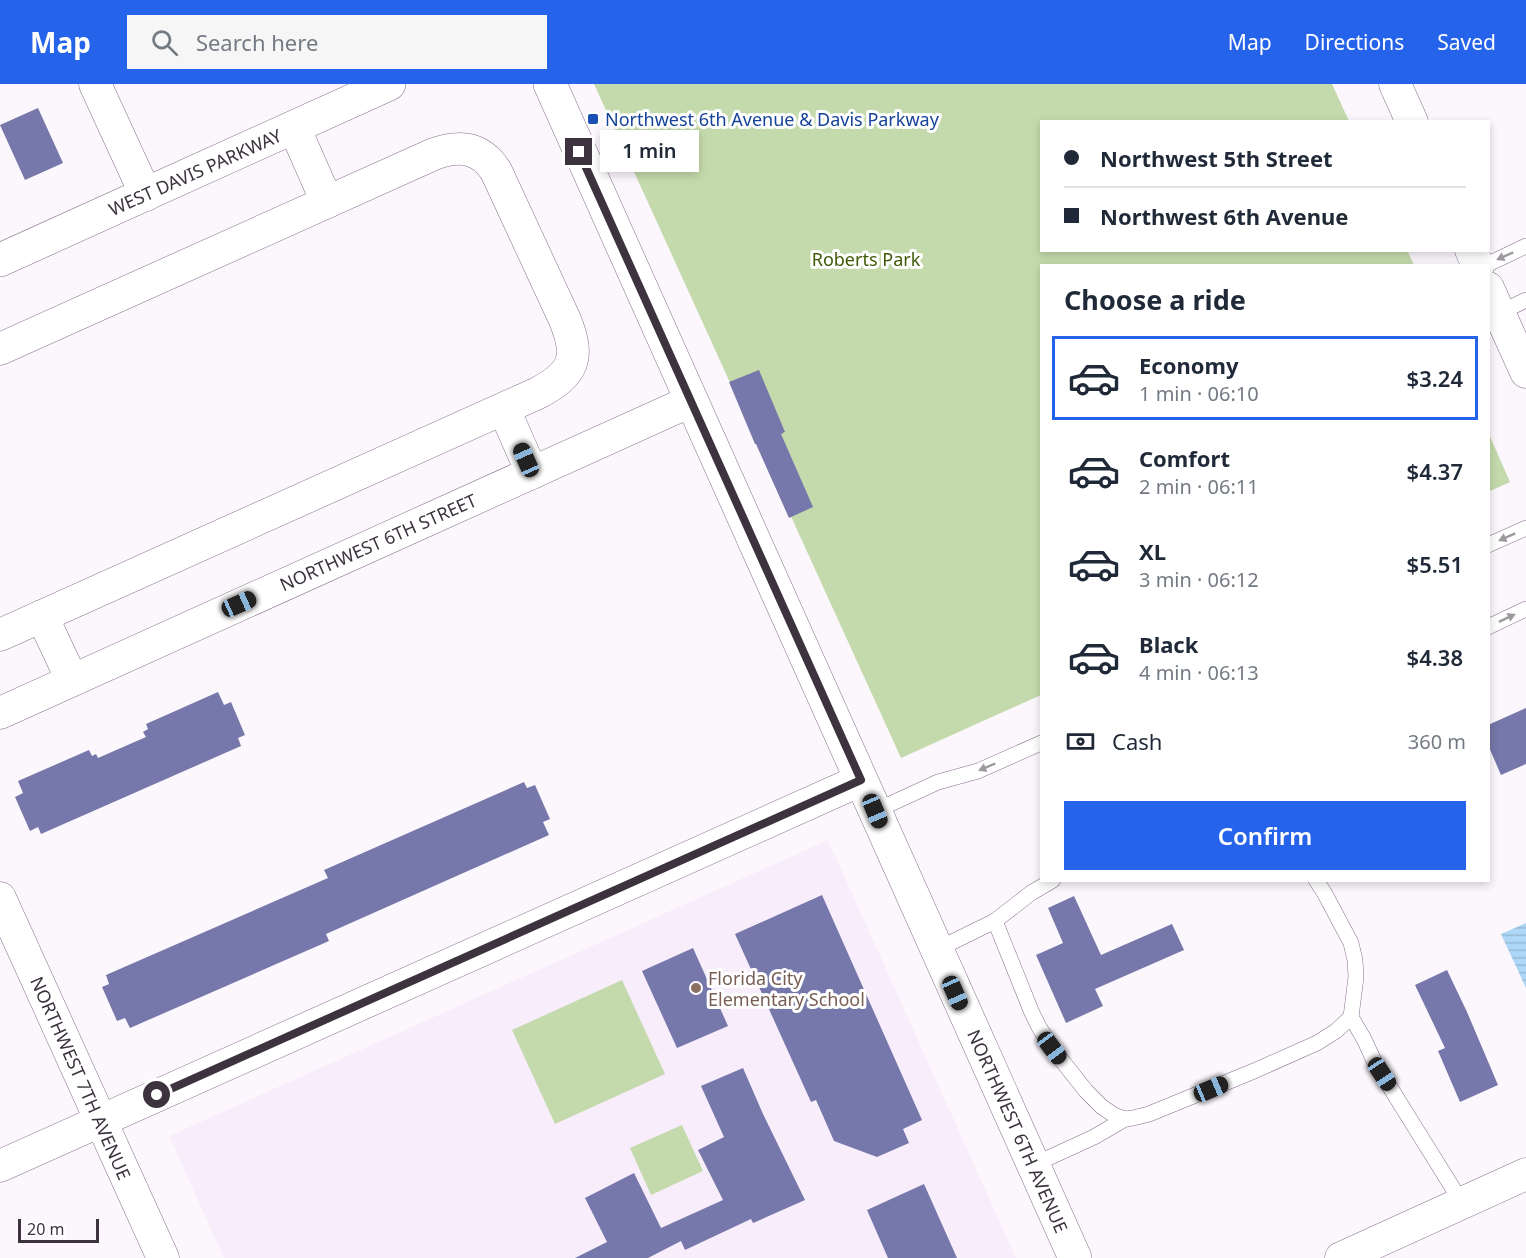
<!DOCTYPE html>
<meta charset="utf-8">
<style>
:root{--surface:#fff;--page:#f6f6f7;--text:#1f2937;--muted:#747a83;--line:#e0e1e3;--accent:#2563eb}
body{margin:0;font-family:"Noto Sans",sans-serif;background:var(--page);color:var(--text);height:100vh;display:flex;flex-direction:column;font-size:22px;white-space:nowrap}
*{box-sizing:border-box;margin:0}
p{font-size:20px;color:var(--muted)}
.icon{flex:none;width:33px;height:33px;fill:none;stroke:currentColor;stroke-width:2;stroke-linecap:round;stroke-linejoin:round}
.map{position:relative;flex:1;overflow:hidden}
.panel{position:absolute;left:1040px;top:180px;width:450px;height:618px;display:flex;flex-direction:column;background:var(--surface);border-radius:0px;box-shadow:0 3px 9px #0003}
.panel>*{flex:none}
.guide{position:absolute;left:1040px;top:36px;width:450px;height:132px;border-radius:0px;box-shadow:0 3px 9px #0003;display:grid;align-content:center;height:132px;padding:0 24px;background:var(--surface)}
.scale{position:absolute;left:18px;bottom:15px;width:81px;box-sizing:border-box;padding-left:6px;border:3px solid #3c333f;border-top:0;font-size:16px;line-height:21px;white-space:nowrap;color:#3c333f;-webkit-text-stroke:4px #fff;paint-order:stroke}
.end{position:absolute;width:27px;height:27px;margin:-14px;border:8px solid #3c333f;background:#fff;box-shadow:0 0 0 3px #fff}
.from{border-radius:50%}
.bubble{position:absolute;height:42px;border-radius:0px;background:var(--surface);box-shadow:0 3px 9px #0003;font-size:20px;font-weight:600;line-height:42px;text-align:center}
.car{position:absolute;width:18px;height:36px;margin:-18px -9px;border-radius:8px;box-shadow:0 0 4px 2px #0007;background:linear-gradient(#222 24%,#8ab4d8 0 40%,#222 0 76%,#8ab4d8 0 86%,#222 0)}
.guide b{display:flex;align-items:center;gap:21px;height:57px;font-size:22px}
.guide b+b{border-top:2px solid var(--line)}
.guide i{width:15px;height:15px;background:var(--text)}
ul{padding:0;list-style:none}
li{display:flex;align-items:center;gap:18px;height:84px;margin:0 12px 9px;padding:0 12px;border:3px solid transparent;border-radius:0px}
li div{flex:1}
li b{display:block;font-size:22px}
li em{font-style:normal;font-weight:600}
li.current{border-color:var(--accent)}
li>.icon{width:54px;height:54px;stroke-width:1.5}
h2{padding:0 24px;font-size:27px;line-height:72px}
.pay{display:flex;align-items:center;gap:15px;height:66px;padding:0 24px;font-size:22px}
.pay p{margin-inline-start:auto}
.cta{display:flex;gap:12px;margin-top:auto;padding:12px 24px}
.cta a{flex:1;height:69px;border-radius:0px;background:var(--accent);color:#fff;font-size:24px;font-weight:600;line-height:69px;text-align:center}
header{display:flex;align-items:center;gap:36px;box-sizing:border-box;height:84px;padding:0 30px;background:var(--accent);color:#fff}
header strong{font-size:28px}
nav{display:flex;gap:33px;margin-inline-start:auto;font-size:21px}
.search{width:420px;height:54px;background:var(--page);display:flex;align-items:center;gap:15px;box-sizing:border-box;padding:0 21px;border-radius:0px;color:var(--muted);font-size:22px}
.map>svg:first-child{display:block}
</style>
<header>
<strong>Map</strong>
<div class="search"><svg class="icon" aria-label="search" viewBox="0 0 24 24"><circle cx="10" cy="10" r="6"/><path d="M15 15l6 6"/></svg>Search here</div>
<nav><a>Map</a><a>Directions</a><a>Saved</a></nav>
</header>
<div class="map">
<svg width="1526" height="1174" viewBox="0 0 1526 1174">
<defs>
<pattern id="water-rules" width="6" height="5" patternUnits="userSpaceOnUse" patternTransform="scale(1.5)"><rect width="6" height="5" fill="#aed7f7"/><path d="M0 2.5h6" fill="none" stroke="#97b9d5"/></pattern>
</defs>
<rect width="100%" height="100%" fill="#fcf7fd"/>
<path fill="#f8edfb" d="M 828,756 L 1016,1174 L 224,1174 L 169,1052 Z"/>
<g fill="#c5daac">
<path d="M 594,0 L 1332,0 L 1349,37 L 1041,38 L 1041,166 L 1407,166 L 1414,181 L 1041,182 L 1041,611 L 901,674 Z"/>
<path d="M 1488,348 L 1510,398 L 1488,408 Z"/>
<path d="M 622,896 L 665,990 L 555,1040 L 512,946 Z"/>
<path d="M 682,1041 L 703,1087 L 651,1111 L 630,1064 Z"/>
</g>
<path fill="url(#water-rules)" d="M 1526,839 L 1526,904 L 1501,850 Z"/>
<g fill="#7677aa">
<path d="M 38,24 L 63,79 L 25,96 L 0,41 Z"/>
<path d="M 759,286 L 785,348 L 781,350 L 813,423 L 789,434 L 756,360 L 755,360 L 729,298 Z"/>
<path d="M 218,608 L 224,621 L 231,618 L 245,651 L 238,654 L 241,662 L 41,750 L 38,743 L 30,747 L 15,713 L 23,709 L 18,697 L 89,666 L 92,672 L 96,670 L 98,674 L 146,653 L 143,648 L 148,645 L 146,640 Z"/>
<path d="M 1526,624 L 1526,680 L 1501,691 L 1488,661 L 1488,641 Z"/>
<path d="M 524,698 L 527,704 L 535,701 L 550,735 L 543,738 L 549,751 L 326,850 L 329,857 L 130,944 L 125,934 L 117,937 L 102,903 L 109,900 L 106,891 L 328,794 L 324,786 Z"/>
<path d="M 822,811 L 922,1036 L 903,1045 L 909,1059 L 877,1073 L 834,1057 L 816,1016 L 811,1018 L 735,850 Z"/>
<path d="M 1074,812 L 1101,871 L 1172,840 L 1184,866 L 1095,905 L 1103,922 L 1066,939 L 1036,871 L 1063,859 L 1048,824 Z"/>
<path d="M 693,864 L 728,942 L 677,964 L 642,887 Z"/>
<path d="M 1447,886 L 1467,928 L 1498,1001 L 1460,1018 L 1438,967 L 1445,964 L 1415,901 Z"/>
<path d="M 743,984 L 763,1030 L 805,1116 L 753,1139 L 751,1135 L 685,1166 L 681,1157 L 648,1174 L 575,1174 L 607,1158 L 585,1114 L 634,1089 L 661,1144 L 723,1116 L 698,1066 L 724,1053 L 701,1002 Z"/>
<path d="M 924,1100 L 957,1174 L 888,1174 L 867,1126 Z"/>
</g>
<g fill="none" stroke-linecap="round" stroke-linejoin="round">
<g stroke="#85708b" stroke-width="16">
<g id="lane">
<path d="M 1484,182 L 1526,162"/>
<path d="M 1499,229 L 1526,216"/>
<path d="M 1488,461 L 1526,444"/>
<path d="M 1488,543 L 1526,525"/>
<path d="M 875,727 L 938,698 L 978,687 L 1041,659"/>
<path d="M 1316,796 L 1325,810 L 1351,859 L 1355,876 L 1356,893 L 1351,933 L 1364,955 L 1375,979 L 1462,1119"/>
<path d="M 995,837 L 1032,929 L 1039,943 L 1052,964 L 1086,1007 L 1102,1023 L 1114,1031 L 1125,1035 L 1133,1034 L 1149,1030 L 1254,987 L 1317,959 L 1336,947 L 1351,933"/>
<path d="M 936,866 L 995,837 L 1031,809 L 1053,796"/>
<path d="M 1033,1081 L 1094,1053 L 1125,1035"/>
</g>
</g>
<g stroke="#85708b" stroke-width="33">
<g id="street">
<path d="M 95,0 L 146,111"/>
<path d="M 1395,0 L 1412,38"/>
<path d="M 294,43 L 327,118"/>
<path d="M 1471,166 L 1478,182"/>
<path d="M 1488,204 L 1526,288"/>
<path d="M 0,265 L 434,70 C 459,61 480,62 496,87 L 565,236 C 581,275 573,290 538,309 L 0,551"/>
<path d="M 504,325 L 532,389"/>
<path d="M 42,532 L 72,596"/>
<path d="M 0,629 L 691,317"/>
<path d="M 0,814 L 163,1174"/>
<path d="M 0,1082 L 861,696"/>
<path d="M 1341,1174 L 1526,1090"/>
</g>
</g>
<g stroke="#85708b" stroke-width="34">
<g id="secondary">
<path d="M 550,0 L 1075,1174"/>
<path d="M 0,176 L 389,0"/>
</g>
</g>
<use href="#lane" stroke="#fff" stroke-width="15"/>
<use href="#street" stroke="#fff" stroke-width="32"/>
<use href="#secondary" stroke="#fff" stroke-width="33"/>
</g>
<defs><path id="oneway-solid" d="M-6-.8H1V-3.2L6.5 0L1 3.2V.8H-6Z" transform="scale(1.5)"/></defs>
<g fill="#9e999f">
<use href="#oneway-solid" transform="translate(1505 172) rotate(156)"/>
<use href="#oneway-solid" transform="translate(1507 453) rotate(156)"/>
<use href="#oneway-solid" transform="translate(1507 534) rotate(-25)"/>
<use href="#oneway-solid" transform="translate(987 683) rotate(157)"/>
</g>
<g fill="none" stroke-linecap="round" stroke-linejoin="round">
<path stroke="#3c333f" stroke-width="8" d="M 157,1011 L 861,696 L 579,68"/>
</g>
<rect fill="#1a4fb4" stroke="#fff" stroke-width="2" x="587" y="29" width="12" height="12" rx="3"/>
<circle fill="#8d6e63" stroke="#fff" stroke-width="2" cx="696" cy="904" r="6"/>
<g text-anchor="middle" dominant-baseline="central" stroke-width="6" stroke-linejoin="round" paint-order="stroke">
<g font-size="18" fill="#164399" stroke="#fff" text-anchor="start">
<text x="605" y="35">Northwest 6th Avenue &amp; Davis Parkway</text>
</g>
<g font-size="18" fill="#3c333f" stroke="#fff">
<text transform="translate(195 88) rotate(-24)">WEST DAVIS PARKWAY</text>
<text transform="translate(378 458) rotate(-24)">NORTHWEST 6TH STREET</text>
<text transform="translate(81 994) rotate(66)">NORTHWEST 7TH AVENUE</text>
<text transform="translate(1018 1047) rotate(66)">NORTHWEST 6TH AVENUE</text>
</g>
<g font-size="18" fill="#3f5a07" stroke="#fff">
<text x="866" y="175">Roberts Park</text>
</g>
<g font-size="18" fill="#785e54" stroke="#fff" text-anchor="start">
<text x="708" y="894">Florida City<tspan x="708" dy="21">Elementary School</tspan></text>
</g>
</g>
</svg>
<div class="scale">20 m</div>
<i class="end from" style="left:157px;top:1011px"></i>
<i class="end" style="left:579px;top:68px"></i>
<div class="bubble" style="left:600px;top:46px;width:99px">1 min</div>
<i class="car" style="left:526px;top:376px;rotate:336deg"></i>
<i class="car" style="left:239px;top:520px;rotate:66deg"></i>
<i class="car" style="left:875px;top:727px;rotate:157deg"></i>
<i class="car" style="left:955px;top:909px;rotate:156deg"></i>
<i class="car" style="left:1052px;top:964px;rotate:143deg"></i>
<i class="car" style="left:1382px;top:990px;rotate:147deg"></i>
<i class="car" style="left:1211px;top:1005px;rotate:67deg"></i>
<div class="guide">
<b><i class="from"></i>Northwest 5th Street</b>
<b><i></i>Northwest 6th Avenue</b>
</div>
<section class="panel">
<h2>Choose a ride</h2>
<ul>
<li class="current"><svg class="icon" aria-label="car" viewBox="0 0 24 24"><path d="M5 17H2v-5l4-1 3-4h7l3 4 3 1v5h-3M9 17h6M6 11h13"/><circle cx="7" cy="17" r="2"/><circle cx="17" cy="17" r="2"/></svg><div><b>Economy</b><p>1 min · 06:10</p></div><em>$3.24</em></li>
<li><svg class="icon" aria-label="car" viewBox="0 0 24 24"><path d="M5 17H2v-5l4-1 3-4h7l3 4 3 1v5h-3M9 17h6M6 11h13"/><circle cx="7" cy="17" r="2"/><circle cx="17" cy="17" r="2"/></svg><div><b>Comfort</b><p>2 min · 06:11</p></div><em>$4.37</em></li>
<li><svg class="icon" aria-label="car" viewBox="0 0 24 24"><path d="M5 17H2v-5l4-1 3-4h7l3 4 3 1v5h-3M9 17h6M6 11h13"/><circle cx="7" cy="17" r="2"/><circle cx="17" cy="17" r="2"/></svg><div><b>XL</b><p>3 min · 06:12</p></div><em>$5.51</em></li>
<li><svg class="icon" aria-label="car" viewBox="0 0 24 24"><path d="M5 17H2v-5l4-1 3-4h7l3 4 3 1v5h-3M9 17h6M6 11h13"/><circle cx="7" cy="17" r="2"/><circle cx="17" cy="17" r="2"/></svg><div><b>Black</b><p>4 min · 06:13</p></div><em>$4.38</em></li>
</ul>
<div class="pay"><svg class="icon" aria-label="cash" viewBox="0 0 24 24"><path d="M3 7h18v10H3z"/><circle cx="12" cy="12" r="2"/></svg>Cash<p>360 m</p></div>
<div class="cta"><a>Confirm</a></div>
</section>
</div>
